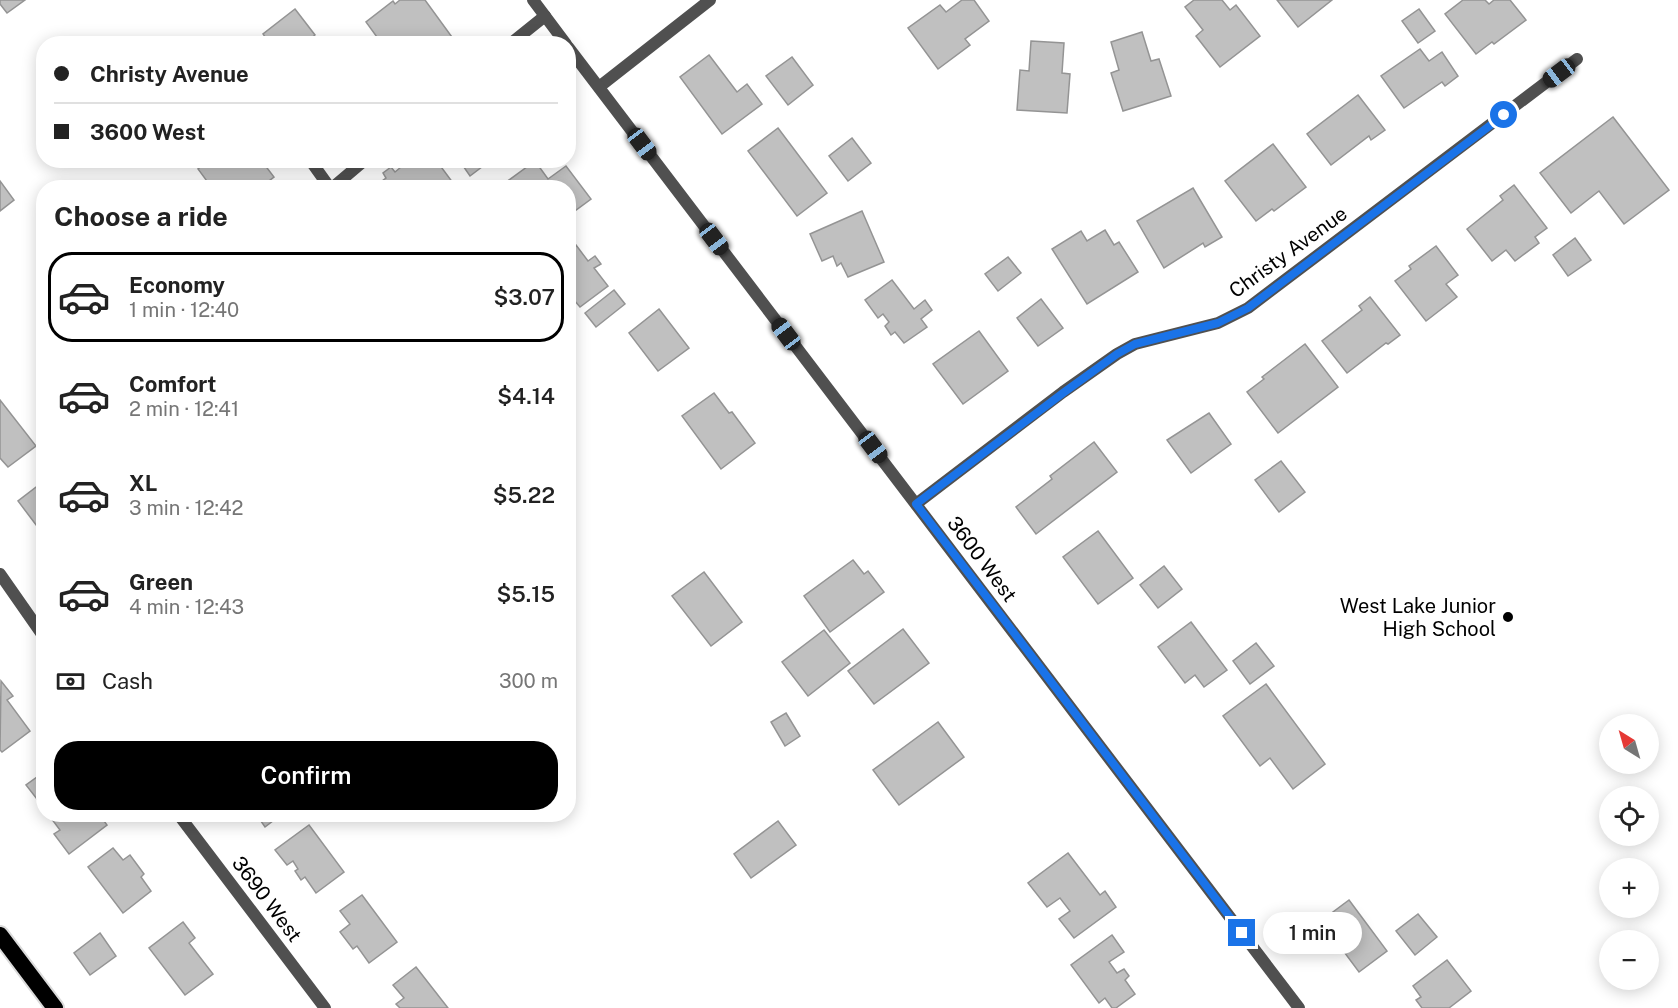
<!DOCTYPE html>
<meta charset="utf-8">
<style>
:root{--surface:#fff;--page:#f2f2f2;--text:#222;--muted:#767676;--line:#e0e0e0;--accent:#000}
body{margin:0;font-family:"Public Sans",sans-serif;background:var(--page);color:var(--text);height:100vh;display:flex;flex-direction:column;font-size:22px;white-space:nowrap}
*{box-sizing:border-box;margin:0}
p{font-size:20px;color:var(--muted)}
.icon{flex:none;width:33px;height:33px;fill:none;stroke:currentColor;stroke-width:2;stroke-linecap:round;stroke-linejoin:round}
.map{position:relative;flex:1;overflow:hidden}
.details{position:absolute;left:36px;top:180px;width:540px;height:642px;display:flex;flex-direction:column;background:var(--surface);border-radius:24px;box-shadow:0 3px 15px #0003}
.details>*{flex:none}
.guide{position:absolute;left:36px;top:36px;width:540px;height:132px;border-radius:24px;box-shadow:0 3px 15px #0003;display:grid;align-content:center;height:132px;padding:0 18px;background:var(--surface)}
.needle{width:39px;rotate:323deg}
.fabs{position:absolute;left:1599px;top:714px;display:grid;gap:12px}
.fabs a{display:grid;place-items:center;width:60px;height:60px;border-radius:50%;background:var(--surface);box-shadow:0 3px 15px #0003;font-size:30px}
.end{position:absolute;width:27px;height:27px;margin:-14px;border:8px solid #1a73e8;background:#fff;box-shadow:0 0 0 3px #fff}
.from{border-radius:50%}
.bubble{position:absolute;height:42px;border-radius:21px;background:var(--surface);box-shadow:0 3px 15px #0003;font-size:20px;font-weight:600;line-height:42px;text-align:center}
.car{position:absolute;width:18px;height:36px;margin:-18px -9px;border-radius:8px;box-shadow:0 0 4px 2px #0007;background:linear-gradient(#222 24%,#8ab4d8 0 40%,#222 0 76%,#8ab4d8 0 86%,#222 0)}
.guide b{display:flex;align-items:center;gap:21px;height:57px;font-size:22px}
.guide b+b{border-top:2px solid var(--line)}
.guide i{width:15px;height:15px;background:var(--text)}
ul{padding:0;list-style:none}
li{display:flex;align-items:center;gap:18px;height:90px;margin:0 12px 9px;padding:0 6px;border:3px solid transparent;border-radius:24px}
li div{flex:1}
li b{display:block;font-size:22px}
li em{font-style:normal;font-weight:600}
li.on{border-color:var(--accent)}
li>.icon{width:54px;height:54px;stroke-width:1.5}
h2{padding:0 18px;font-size:27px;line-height:72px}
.pay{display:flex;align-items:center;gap:15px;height:66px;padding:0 18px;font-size:22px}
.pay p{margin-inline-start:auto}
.primary-button{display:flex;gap:12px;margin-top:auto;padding:12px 18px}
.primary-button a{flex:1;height:69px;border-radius:24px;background:var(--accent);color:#fff;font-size:24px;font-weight:600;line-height:69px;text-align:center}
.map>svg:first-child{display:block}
</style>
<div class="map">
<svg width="1678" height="1008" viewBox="0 0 1678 1008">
<rect width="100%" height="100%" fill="#fff"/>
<g fill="#c0c0c0" stroke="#949494" stroke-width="1.5">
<path d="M 0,0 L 25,0 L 7,13 L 0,4 Z"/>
<path d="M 400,0 L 425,0 L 457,44 L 382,44 L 366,22 L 393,1 L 395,4 Z"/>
<path d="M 962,0 L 974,0 L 989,21 L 965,39 L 970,45 L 938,69 L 908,28 L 940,5 L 946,12 Z"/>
<path d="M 1194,0 L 1222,0 L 1230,10 L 1236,5 L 1260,36 L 1220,67 L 1196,36 L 1203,30 L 1185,7 Z"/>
<path d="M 1277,0 L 1332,0 L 1298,27 Z"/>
<path d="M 1463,0 L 1485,0 L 1489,4 L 1494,0 L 1510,0 L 1526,20 L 1494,44 L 1492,42 L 1476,54 L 1445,14 Z"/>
<path d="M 295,9 L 315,35 L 304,44 L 270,44 L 263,34 Z"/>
<path d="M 1419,9 L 1435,31 L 1418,43 L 1402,21 Z"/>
<path d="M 1142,32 L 1151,61 L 1159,59 L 1171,96 L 1123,111 L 1111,73 L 1119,70 L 1111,42 Z"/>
<path d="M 1031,41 L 1064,43 L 1062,73 L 1070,74 L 1067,113 L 1017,110 L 1020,70 L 1029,71 Z"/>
<path d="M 1420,49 L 1429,61 L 1442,52 L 1458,76 L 1445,86 L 1442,82 L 1404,108 L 1381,76 Z"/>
<path d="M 709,55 L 737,92 L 747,84 L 762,104 L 722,134 L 680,77 Z"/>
<path d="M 792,57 L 813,85 L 788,105 L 766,76 Z"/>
<path d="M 1358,95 L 1385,130 L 1371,140 L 1369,136 L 1331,165 L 1307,134 Z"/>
<path d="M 1613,117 L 1669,190 L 1624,224 L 1599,191 L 1571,213 L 1540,173 Z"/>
<path d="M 778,128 L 827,193 L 797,216 L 748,151 Z"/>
<path d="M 852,138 L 871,163 L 848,181 L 829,156 Z"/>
<path d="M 1273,144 L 1306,187 L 1274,211 L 1272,209 L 1256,221 L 1225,181 Z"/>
<path d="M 209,160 L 261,160 L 274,177 L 269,181 L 274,188 L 212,188 L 198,169 Z"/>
<path d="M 405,160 L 436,160 L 456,187 L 376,188 L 375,186 L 386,178 L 383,173 L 391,167 L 395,172 L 407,162 Z"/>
<path d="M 459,160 L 491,160 L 470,176 Z"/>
<path d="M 535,161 L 548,179 L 566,166 L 591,199 L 568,216 L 568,188 L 498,188 Z"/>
<path d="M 0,181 L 14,200 L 0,211 Z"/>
<path d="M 1514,185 L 1547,228 L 1535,237 L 1539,243 L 1515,261 L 1506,250 L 1492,261 L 1467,229 L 1503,200 L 1500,196 Z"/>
<path d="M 1193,188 L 1222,237 L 1205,247 L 1203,243 L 1164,268 L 1137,221 Z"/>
<path d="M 862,211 L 884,262 L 848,277 L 841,263 L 837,266 L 833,256 L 822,261 L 810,234 Z"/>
<path d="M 1105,230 L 1114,245 L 1119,242 L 1138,272 L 1087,304 L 1052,249 L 1081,231 L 1087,241 Z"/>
<path d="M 1575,238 L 1591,260 L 1568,276 L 1553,255 Z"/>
<path d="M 576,245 L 588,261 L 595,256 L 601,264 L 594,268 L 608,286 L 580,307 L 574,300 L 568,305 L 568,250 Z"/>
<path d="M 1436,246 L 1458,275 L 1446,284 L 1457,297 L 1426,321 L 1395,281 L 1411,269 L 1409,266 Z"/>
<path d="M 1008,257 L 1021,273 L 998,291 L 985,274 Z"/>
<path d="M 892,280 L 914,309 L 925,300 L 932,310 L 921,319 L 927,327 L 904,343 L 895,332 L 891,335 L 885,326 L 889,322 L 883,314 L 878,318 L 865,300 Z"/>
<path d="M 614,290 L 625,304 L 596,327 L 585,313 Z"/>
<path d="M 1370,297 L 1400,335 L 1388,344 L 1386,343 L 1347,373 L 1322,341 L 1362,310 L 1359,306 Z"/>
<path d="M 1041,299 L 1063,328 L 1038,346 L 1017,318 Z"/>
<path d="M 659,309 L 689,348 L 658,371 L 629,333 Z"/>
<path d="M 979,331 L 1008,371 L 963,404 L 933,364 Z"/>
<path d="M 1305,344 L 1338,387 L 1278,433 L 1247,392 L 1264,379 L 1262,377 Z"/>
<path d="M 714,393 L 729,413 L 732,412 L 755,443 L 721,469 L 682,416 Z"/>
<path d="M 0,400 L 36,446 L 8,467 L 0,458 Z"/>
<path d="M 1209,413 L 1231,444 L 1191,473 L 1167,440 Z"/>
<path d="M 1094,442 L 1117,472 L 1036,534 L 1016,507 L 1052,479 L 1050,476 Z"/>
<path d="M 1281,461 L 1305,492 L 1279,512 L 1255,480 Z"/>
<path d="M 44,481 L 44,533 L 43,534 L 18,501 Z"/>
<path d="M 1098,531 L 1133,578 L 1098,604 L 1063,557 Z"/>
<path d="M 853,560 L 864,574 L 868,571 L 884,592 L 830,632 L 804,596 Z"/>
<path d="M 1164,566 L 1182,589 L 1158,608 L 1140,585 Z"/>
<path d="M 704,572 L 742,622 L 711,646 L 672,596 Z"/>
<path d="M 1191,622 L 1227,670 L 1204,687 L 1195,675 L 1185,683 L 1158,647 Z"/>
<path d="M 903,629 L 929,663 L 874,704 L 848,671 Z"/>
<path d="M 824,630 L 850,663 L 808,696 L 782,662 Z"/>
<path d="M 1256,643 L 1274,666 L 1250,684 L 1233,661 Z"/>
<path d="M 1,681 L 13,696 L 7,700 L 30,731 L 2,752 L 0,750 Z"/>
<path d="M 1266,684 L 1325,764 L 1293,789 L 1270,758 L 1260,766 L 1223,716 Z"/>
<path d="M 786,713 L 800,736 L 785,746 L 771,722 Z"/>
<path d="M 938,722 L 964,757 L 899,805 L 873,770 Z"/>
<path d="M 44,772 L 44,808 L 26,785 Z"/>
<path d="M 48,814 L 99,814 L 107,825 L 69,854 L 54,834 L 60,830 Z"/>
<path d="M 256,814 L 282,814 L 265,827 Z"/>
<path d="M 778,821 L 796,845 L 751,878 L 734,854 Z"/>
<path d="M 309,825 L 344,872 L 316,893 L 305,877 L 301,880 L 295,871 L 298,869 L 293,861 L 287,865 L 275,850 Z"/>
<path d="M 113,848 L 123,860 L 130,855 L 144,874 L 141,877 L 151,891 L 123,913 L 88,867 Z"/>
<path d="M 1068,853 L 1100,895 L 1105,891 L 1116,907 L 1074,938 L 1059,919 L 1070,911 L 1060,898 L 1047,907 L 1028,883 Z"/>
<path d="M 362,895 L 397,942 L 369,963 L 357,946 L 353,949 L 340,932 L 350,924 L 340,911 Z"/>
<path d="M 1349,900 L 1387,951 L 1359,972 L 1321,921 Z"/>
<path d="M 1418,914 L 1437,937 L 1415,955 L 1396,931 Z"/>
<path d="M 183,922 L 195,938 L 189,943 L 213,974 L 185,995 L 149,948 Z"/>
<path d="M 100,933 L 116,956 L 90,975 L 74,953 Z"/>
<path d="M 1112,935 L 1124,952 L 1109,962 L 1117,973 L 1124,969 L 1129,976 L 1125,980 L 1135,994 L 1116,1008 L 1112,1008 L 1105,998 L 1099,1003 L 1071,965 Z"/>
<path d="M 1447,960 L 1471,991 L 1449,1008 L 1422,1008 L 1416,1000 L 1421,997 L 1413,986 Z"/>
<path d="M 416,967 L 448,1008 L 400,1008 L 396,1004 L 404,998 L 393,985 Z"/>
</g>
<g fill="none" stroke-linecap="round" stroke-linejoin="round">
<g stroke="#dbdbdb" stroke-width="20">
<path id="trunk" d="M 0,935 L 55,1008"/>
</g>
<g stroke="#505050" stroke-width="12">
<path d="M 510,44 L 545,16"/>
<path d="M 599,87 L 710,0"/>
<path d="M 310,160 L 330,188"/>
<path d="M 332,188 L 365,160"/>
</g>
<g stroke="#505050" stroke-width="12">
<path d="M 916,504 L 1063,392 L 1117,354 L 1135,344 L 1218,323 L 1248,308 L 1577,59"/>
<path d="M 0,574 L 44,637"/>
<path d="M 178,814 L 325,1008"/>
</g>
<g stroke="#505050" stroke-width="12">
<path d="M 533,0 L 566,44"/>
<path d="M 568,47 L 1299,1008"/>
</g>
<use href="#trunk" stroke="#000" stroke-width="16"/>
</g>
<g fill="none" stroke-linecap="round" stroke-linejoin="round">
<path stroke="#1a73e8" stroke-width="8" d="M 1242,933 L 916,504 L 1063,393 L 1117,354 L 1135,344 L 1218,323 L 1248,308 L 1504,115"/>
</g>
<circle fill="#000" stroke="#fff" stroke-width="2" cx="1508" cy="617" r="6"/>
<g text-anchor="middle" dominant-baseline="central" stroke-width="5" stroke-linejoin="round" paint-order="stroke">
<g font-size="20" fill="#000" stroke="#fff">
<text transform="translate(1288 252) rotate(-36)">Christy Avenue</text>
<text transform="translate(982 559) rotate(53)">3600 West</text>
<text transform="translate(267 899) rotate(53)">3690 West</text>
</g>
<g font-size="20" fill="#000" stroke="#fff" text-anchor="end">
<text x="1496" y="606">West Lake Junior<tspan x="1496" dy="23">High School</tspan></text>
</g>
</g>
</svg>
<div class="fabs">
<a><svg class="needle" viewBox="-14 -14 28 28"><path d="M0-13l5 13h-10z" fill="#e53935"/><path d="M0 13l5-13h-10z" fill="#767676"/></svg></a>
<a><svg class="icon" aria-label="locate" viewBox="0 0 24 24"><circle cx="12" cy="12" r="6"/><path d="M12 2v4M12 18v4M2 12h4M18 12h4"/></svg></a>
<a>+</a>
<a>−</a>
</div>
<i class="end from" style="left:1504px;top:115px"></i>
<i class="end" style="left:1242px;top:933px"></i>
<div class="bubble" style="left:1263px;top:912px;width:99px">1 min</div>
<i class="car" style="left:1559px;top:73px;rotate:233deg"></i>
<i class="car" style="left:642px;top:144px;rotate:143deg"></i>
<i class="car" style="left:714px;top:239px;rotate:143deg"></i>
<i class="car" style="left:786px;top:334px;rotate:323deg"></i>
<i class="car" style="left:873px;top:447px;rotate:143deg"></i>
<div class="guide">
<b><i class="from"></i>Christy Avenue</b>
<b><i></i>3600 West</b>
</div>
<section class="details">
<h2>Choose a ride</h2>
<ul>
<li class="on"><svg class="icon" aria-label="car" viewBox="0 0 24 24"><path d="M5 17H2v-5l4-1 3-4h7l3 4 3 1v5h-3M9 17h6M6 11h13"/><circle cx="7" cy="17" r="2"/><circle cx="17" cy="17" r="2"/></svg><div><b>Economy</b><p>1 min · 12:40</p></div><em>$3.07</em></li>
<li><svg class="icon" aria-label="car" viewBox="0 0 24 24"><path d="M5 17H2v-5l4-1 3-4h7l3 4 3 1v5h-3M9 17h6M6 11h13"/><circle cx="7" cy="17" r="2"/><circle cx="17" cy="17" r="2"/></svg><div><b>Comfort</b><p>2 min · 12:41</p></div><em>$4.14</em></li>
<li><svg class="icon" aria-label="car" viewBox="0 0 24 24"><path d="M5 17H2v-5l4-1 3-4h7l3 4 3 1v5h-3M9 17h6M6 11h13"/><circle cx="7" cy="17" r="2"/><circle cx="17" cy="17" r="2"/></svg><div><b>XL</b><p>3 min · 12:42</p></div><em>$5.22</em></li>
<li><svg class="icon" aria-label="car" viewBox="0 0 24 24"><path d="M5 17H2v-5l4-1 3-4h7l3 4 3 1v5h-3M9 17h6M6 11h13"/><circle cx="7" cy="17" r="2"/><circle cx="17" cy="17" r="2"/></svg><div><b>Green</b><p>4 min · 12:43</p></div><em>$5.15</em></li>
</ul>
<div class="pay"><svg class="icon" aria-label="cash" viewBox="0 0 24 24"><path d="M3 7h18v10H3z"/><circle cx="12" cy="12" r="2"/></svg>Cash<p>300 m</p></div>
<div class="primary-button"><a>Confirm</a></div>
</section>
</div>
